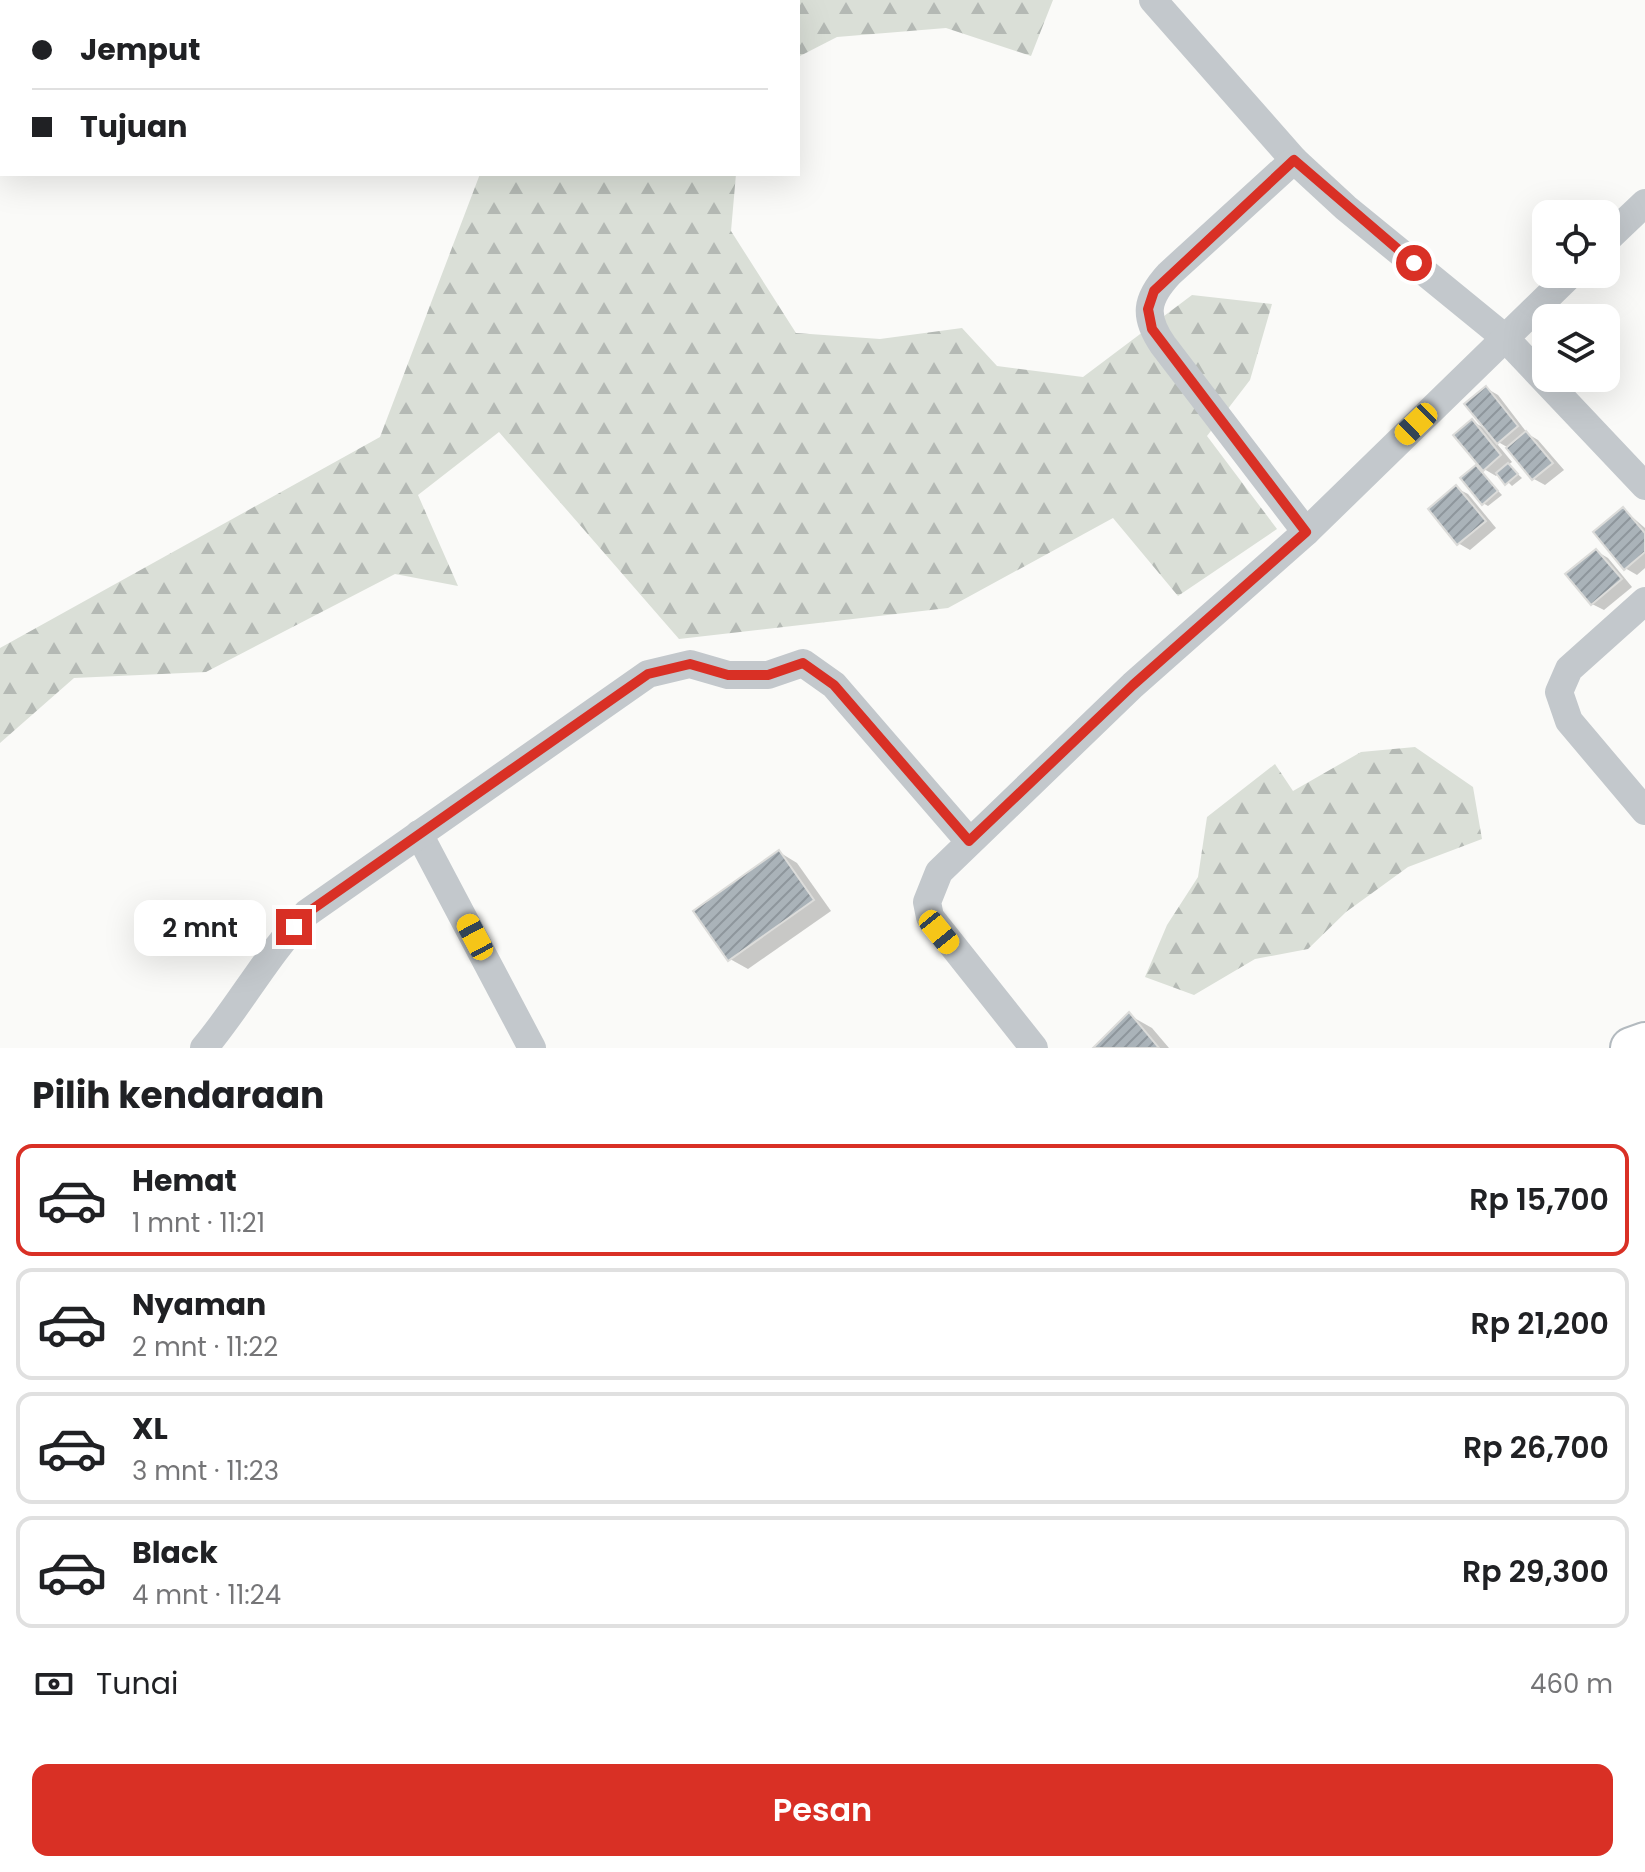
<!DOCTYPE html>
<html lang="id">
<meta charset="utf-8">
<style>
:root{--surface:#fff;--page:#f2f2f2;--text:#202124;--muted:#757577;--line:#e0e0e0;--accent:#d93025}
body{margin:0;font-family:Poppins,sans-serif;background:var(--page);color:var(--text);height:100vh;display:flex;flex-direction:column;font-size:30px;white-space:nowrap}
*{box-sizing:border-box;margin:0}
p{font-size:26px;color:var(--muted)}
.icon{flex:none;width:44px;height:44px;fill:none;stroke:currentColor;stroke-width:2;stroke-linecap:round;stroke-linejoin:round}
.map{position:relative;height:1048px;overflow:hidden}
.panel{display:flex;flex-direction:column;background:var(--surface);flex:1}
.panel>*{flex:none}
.top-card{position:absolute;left:0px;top:0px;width:800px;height:176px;box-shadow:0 8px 32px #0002;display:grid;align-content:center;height:176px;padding:0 32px;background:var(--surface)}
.tools{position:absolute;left:1532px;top:200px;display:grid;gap:16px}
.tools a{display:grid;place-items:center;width:88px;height:88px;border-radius:16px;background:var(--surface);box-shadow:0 8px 32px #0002;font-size:40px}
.end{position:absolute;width:36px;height:36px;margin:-18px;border:10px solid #d93025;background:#fff;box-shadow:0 0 0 4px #fff}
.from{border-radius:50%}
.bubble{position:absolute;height:56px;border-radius:16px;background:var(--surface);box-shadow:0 8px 32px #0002;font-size:26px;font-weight:600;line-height:56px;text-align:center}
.car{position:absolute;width:24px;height:48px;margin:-24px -12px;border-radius:10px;box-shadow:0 0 6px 2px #0007;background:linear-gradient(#f5c518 24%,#345 0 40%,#f5c518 0 76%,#345 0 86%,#f5c518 0)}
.top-card b{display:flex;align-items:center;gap:28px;height:76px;font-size:30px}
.top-card b+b{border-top:2px solid var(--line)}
.top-card i{width:20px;height:20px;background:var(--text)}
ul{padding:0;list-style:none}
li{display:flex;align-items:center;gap:24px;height:112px;margin:0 16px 12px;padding:0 16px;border:4px solid var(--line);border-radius:16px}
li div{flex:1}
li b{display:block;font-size:30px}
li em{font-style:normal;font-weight:600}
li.active{border-color:var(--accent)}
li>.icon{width:72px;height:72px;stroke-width:1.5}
h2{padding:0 32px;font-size:36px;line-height:96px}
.pay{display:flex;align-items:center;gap:20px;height:88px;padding:0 32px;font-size:30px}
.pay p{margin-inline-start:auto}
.primary-button{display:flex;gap:16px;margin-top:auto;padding:16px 32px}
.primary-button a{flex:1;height:92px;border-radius:16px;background:var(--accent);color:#fff;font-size:32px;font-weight:600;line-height:92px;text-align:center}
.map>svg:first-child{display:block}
</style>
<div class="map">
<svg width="1645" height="1048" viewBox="0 0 1645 1048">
<defs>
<pattern id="forest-firs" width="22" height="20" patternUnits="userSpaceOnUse" patternTransform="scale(2)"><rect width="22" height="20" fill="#dadfd7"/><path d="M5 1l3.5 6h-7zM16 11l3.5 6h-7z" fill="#b4b9b4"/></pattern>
<pattern id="building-hatch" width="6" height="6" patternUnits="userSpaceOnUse" patternTransform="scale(2)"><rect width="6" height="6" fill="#aab3b9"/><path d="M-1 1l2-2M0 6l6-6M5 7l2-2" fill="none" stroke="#8e969c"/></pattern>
</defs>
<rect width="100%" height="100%" fill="#fafaf8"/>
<g fill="url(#forest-firs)">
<path d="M 511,0 L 1053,0 L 1031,56 L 946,28 L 837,37 L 798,57 L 798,2 Z"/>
<path d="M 480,174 L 736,174 L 731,231 L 796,333 L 880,339 L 962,328 L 997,366 L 1083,377 L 1192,295 L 1272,304 L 1250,380 L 1207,436 L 1277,529 L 1178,596 L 1113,518 L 948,608 L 679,639 L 499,432 L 418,495 L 458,586 L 395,574 L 206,672 L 74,678 L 0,743 L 0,648 L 380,437 Z"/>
<path d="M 1415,747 L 1473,787 L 1482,839 L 1408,867 L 1346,912 L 1308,949 L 1255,959 L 1194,995 L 1145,977 L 1167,925 L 1198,877 L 1207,817 L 1275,764 L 1293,791 L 1361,752 Z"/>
</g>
<g fill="#0003">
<path d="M 1486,388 L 1498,395 L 1528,434 L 1538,440 L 1564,470 L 1545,485 L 1534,479 L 1507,447 L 1493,439 L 1512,462 L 1508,465 L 1522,478 L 1512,486 L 1499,473 L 1496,476 L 1484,469 L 1472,421 L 1489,431 Z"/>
<path d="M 1476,467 L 1502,495 L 1488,506 L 1483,503 Z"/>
<path d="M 1456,488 L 1468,494 L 1496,528 L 1470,550 L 1458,543 Z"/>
<path d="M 1623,509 L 1645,528 L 1645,568 L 1637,575 L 1625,568 Z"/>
<path d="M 1596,551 L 1608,558 L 1632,587 L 1604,610 L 1592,604 Z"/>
<path d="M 779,852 L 797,863 L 831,911 L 748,969 L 730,959 Z"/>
<path d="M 1129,1015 L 1152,1028 L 1169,1048 L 1096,1048 Z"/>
</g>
<g fill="url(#building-hatch)" stroke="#dcdcda" stroke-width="2">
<path d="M 1486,386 L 1518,426 L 1497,444 L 1464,404 Z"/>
<path d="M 1472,419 L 1501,455 L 1483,471 L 1453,435 Z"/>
<path d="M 1526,431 L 1553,463 L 1532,480 L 1506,448 Z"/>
<path d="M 1508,463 L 1518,474 L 1505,485 L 1496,473 Z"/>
<path d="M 1476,465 L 1498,491 L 1482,505 L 1460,478 Z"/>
<path d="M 1456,485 L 1486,521 L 1457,545 L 1428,509 Z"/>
<path d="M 1623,507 L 1645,533 L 1645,552 L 1624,570 L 1593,532 Z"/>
<path d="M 1596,549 L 1622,579 L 1591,605 L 1565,574 Z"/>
<path d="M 779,850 L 814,900 L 728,961 L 693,911 Z"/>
<path d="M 1129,1012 L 1159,1048 L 1093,1048 Z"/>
</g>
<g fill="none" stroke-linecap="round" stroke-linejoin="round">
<g stroke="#b3babf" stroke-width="44">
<path id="secondary" d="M 1631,1048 L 1645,1043"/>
</g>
<g stroke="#c3c8cc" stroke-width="28">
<path d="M 1153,0 L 1294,160 L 1346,208 L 1504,337 L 1645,486"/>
<path d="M 1294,160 L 1169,274 C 1146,299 1143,316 1163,345 L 1306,532"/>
<path d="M 1606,240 L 1645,203"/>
<path d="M 1645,601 L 1569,669 L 1559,692 L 1569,721 L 1645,811"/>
<path d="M 419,834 L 532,1048"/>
<path d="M 204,1048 C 241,1004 267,954 307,913 L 648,674 L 690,664 L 728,675 L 768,675 L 803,663 L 834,685 L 969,841"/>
<path d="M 1034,1048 L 930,917 L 927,902 L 939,872 L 1133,685 L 1306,532 L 1571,274"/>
</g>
<use href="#secondary" stroke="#fff" stroke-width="40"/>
</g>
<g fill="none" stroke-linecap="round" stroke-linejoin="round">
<path stroke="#d93025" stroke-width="10" d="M 294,927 L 307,913 L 648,674 L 690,664 L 728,675 L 768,675 L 803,663 L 834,685 L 969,841 L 1133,685 L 1306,532 L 1152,329 L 1148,309 L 1154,291 L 1294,160 L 1414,263"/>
</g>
</svg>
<div class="tools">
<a><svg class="icon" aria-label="locate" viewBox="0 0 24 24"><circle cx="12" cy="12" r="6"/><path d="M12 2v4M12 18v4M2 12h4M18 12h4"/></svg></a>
<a><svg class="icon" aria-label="layers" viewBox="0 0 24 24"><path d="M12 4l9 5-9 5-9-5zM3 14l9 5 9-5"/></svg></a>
</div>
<i class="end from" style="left:1414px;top:263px"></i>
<i class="end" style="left:294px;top:927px"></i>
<div class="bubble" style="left:134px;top:900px;width:132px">2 mnt</div>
<i class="car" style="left:1416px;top:424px;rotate:226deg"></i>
<i class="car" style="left:939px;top:932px;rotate:141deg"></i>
<i class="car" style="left:475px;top:937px;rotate:332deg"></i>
<div class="top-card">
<b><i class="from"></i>Jemput</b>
<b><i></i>Tujuan</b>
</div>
</div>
<section class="panel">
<h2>Pilih kendaraan</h2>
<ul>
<li class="active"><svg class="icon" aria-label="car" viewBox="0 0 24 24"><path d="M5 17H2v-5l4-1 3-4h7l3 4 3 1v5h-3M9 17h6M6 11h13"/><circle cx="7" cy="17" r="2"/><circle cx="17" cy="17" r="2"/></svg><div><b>Hemat</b><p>1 mnt · 11:21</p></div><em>Rp 15,700</em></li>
<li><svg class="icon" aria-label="car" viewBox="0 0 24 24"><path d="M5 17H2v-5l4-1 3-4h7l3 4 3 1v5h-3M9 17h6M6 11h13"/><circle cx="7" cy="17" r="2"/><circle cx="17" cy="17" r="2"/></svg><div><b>Nyaman</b><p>2 mnt · 11:22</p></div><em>Rp 21,200</em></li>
<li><svg class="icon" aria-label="car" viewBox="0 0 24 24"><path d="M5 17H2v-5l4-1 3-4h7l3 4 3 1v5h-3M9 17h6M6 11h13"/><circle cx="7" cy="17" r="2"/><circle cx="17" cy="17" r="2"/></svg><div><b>XL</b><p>3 mnt · 11:23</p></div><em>Rp 26,700</em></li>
<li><svg class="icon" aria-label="car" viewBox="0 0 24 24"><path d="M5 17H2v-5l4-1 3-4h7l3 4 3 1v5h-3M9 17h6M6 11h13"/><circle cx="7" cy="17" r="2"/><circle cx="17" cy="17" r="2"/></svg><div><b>Black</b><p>4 mnt · 11:24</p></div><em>Rp 29,300</em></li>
</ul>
<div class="pay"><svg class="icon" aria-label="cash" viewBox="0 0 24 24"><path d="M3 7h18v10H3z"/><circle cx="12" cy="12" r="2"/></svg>Tunai<p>460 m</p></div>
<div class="primary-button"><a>Pesan</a></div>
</section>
